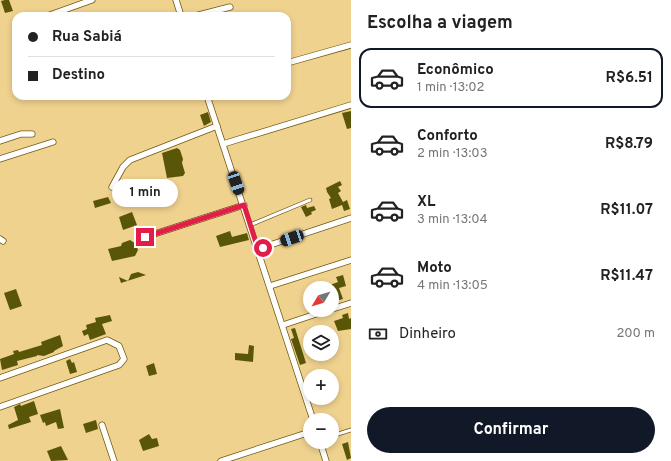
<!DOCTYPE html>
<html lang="pt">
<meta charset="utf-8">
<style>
:root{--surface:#fff;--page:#f6f6f6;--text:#222;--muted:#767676;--line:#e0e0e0;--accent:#111827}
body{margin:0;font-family:Overpass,sans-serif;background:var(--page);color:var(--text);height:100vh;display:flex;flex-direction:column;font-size:15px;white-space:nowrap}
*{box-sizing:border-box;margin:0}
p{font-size:13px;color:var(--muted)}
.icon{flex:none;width:22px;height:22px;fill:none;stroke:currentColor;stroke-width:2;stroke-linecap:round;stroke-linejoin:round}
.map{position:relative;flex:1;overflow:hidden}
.side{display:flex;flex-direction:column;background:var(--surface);width:320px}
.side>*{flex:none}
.hud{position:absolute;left:12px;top:12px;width:279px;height:88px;border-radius:12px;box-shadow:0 2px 6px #0003;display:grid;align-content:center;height:88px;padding:0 16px;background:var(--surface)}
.needle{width:26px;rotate:232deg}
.buttons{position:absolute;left:303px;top:281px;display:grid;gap:8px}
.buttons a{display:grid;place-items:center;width:36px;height:36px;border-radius:50%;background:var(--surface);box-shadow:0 2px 6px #0003;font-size:20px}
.end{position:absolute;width:18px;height:18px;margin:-9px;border:5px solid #e11d48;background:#fff;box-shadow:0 0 0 2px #fff}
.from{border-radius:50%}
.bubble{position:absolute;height:28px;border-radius:14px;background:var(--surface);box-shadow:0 2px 6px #0003;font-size:13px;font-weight:700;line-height:28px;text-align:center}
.car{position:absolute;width:12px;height:24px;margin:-12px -6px;border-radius:5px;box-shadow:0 0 3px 1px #0007;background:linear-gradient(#222 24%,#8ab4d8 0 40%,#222 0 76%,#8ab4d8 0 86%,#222 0)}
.hud b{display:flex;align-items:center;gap:14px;height:38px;font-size:15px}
.hud b+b{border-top:1px solid var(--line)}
.hud i{width:10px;height:10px;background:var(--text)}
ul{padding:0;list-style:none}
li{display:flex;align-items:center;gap:12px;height:60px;margin:0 8px 6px;padding:0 8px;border:2px solid transparent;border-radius:12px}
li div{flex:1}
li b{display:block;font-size:15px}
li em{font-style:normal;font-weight:700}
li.active{border-color:var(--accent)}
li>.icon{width:36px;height:36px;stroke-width:1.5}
h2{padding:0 16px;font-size:18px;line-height:48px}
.pay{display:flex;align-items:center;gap:10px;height:44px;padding:0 16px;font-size:15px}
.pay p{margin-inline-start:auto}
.primary-button{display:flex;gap:8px;margin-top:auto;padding:8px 16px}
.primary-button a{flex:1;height:46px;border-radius:24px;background:var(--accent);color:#fff;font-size:16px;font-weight:700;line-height:46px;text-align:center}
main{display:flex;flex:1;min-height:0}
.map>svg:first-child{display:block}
</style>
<main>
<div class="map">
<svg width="351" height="461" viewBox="0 0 351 461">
<rect width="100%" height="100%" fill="#f0d28f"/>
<g fill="#5a5608">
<path d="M 5,0 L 9,0 L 13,11 L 5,13 L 1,1 Z"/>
<path d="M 351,111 L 351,128 L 347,129 L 342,113 Z"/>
<path d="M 208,112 L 211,122 L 204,126 L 200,115 Z"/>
<path d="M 177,148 L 180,150 L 183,159 L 182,163 L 185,173 L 183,176 L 167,178 L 162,153 Z"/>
<path d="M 340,181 L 342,185 L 338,187 L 341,191 L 338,193 L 343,202 L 347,200 L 350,209 L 344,211 L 342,205 L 332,209 L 329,199 L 331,198 L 327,192 L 326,188 Z"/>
<path d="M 108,197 L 111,203 L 95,208 L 93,201 Z"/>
<path d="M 306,205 L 307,208 L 314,206 L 316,210 L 311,212 L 312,214 L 306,217 L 301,207 Z"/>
<path d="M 132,212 L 137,225 L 123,230 L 119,217 Z"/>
<path d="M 230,231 L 232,237 L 247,233 L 249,240 L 220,247 L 216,236 Z"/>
<path d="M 130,240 L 136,244 L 138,250 L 135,256 L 112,261 L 108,249 L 121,246 L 122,243 Z"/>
<path d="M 138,272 L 146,275 L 121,283 L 119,277 L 128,281 L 131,274 Z"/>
<path d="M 343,275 L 346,286 L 339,288 L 343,299 L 335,301 L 330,285 L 338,282 L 336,277 Z"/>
<path d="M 16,289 L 22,306 L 10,310 L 4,293 Z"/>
<path d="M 348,313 L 349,319 L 351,318 L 351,329 L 338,331 L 334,321 L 343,318 L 342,315 Z"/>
<path d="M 110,315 L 112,321 L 102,324 L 106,334 L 90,340 L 88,334 L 84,336 L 82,331 L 87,329 L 86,325 L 96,322 L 95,318 Z"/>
<path d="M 295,328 L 306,363 L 300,365 L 291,339 L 294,338 L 291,329 Z"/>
<path d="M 60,335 L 63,346 L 54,351 L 54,352 L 44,356 L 37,355 L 37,356 L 17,361 L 18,365 L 2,370 L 0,359 L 14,354 L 13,351 L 18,350 L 19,352 L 42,345 L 41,342 Z"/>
<path d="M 249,345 L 254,346 L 253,362 L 235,360 L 235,353 L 248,354 Z"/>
<path d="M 70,359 L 72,363 L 74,362 L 77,372 L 70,374 L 66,361 Z"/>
<path d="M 154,363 L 157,374 L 149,376 L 146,366 Z"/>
<path d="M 34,401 L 38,414 L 29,417 L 31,422 L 9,429 L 8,425 L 18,420 L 14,407 L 20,404 L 21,406 Z"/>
<path d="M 60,409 L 64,428 L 58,429 L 56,422 L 46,426 L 45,422 L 43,423 L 40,415 Z"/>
<path d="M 96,420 L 98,429 L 86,433 L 83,424 Z"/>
<path d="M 149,434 L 152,439 L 157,438 L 159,446 L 143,451 L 139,440 Z"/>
<path d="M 348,442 L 351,458 L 347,460 L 342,444 Z"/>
<path d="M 61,446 L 68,460 L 51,461 L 47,451 Z"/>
</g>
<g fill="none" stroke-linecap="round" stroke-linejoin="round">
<g stroke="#72580e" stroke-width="4.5">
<g id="service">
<path d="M 250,225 L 310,200"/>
<path d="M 332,436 L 351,430"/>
</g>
</g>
<g stroke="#72580e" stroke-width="7">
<g id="minor">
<path d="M 176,0 L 181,16"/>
<path d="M 47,16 L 92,0"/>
<path d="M 195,16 L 230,7"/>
<path d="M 287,63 L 351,45"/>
<path d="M 207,96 L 313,420"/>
<path d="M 0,141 L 21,134 L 32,134"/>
<path d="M 223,144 L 351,105"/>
<path d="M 0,159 L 53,142"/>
<path d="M 112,187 L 123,167 L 130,160 L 217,126"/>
<path d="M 145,237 L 244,205"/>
<path d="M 0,239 L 3,241"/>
<path d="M 258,249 L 351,218"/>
<path d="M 270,286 L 351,260"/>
<path d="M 332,309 L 351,303"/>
<path d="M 283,325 L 328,310"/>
<path d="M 0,378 L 107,340 L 119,346 L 124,359 L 119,365 L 0,407"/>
<path d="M 102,425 L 114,461"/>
<path d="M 320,442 L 326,461"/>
<path d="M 221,461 L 310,432"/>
</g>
</g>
<use href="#service" stroke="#fff" stroke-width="3"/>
<use href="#minor" stroke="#fff" stroke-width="5.5"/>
</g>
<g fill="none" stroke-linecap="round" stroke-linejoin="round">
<path stroke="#e11d48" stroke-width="5" d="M 145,237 L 244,205 L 258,249 L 263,248"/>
</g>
</svg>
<div class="buttons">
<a><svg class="needle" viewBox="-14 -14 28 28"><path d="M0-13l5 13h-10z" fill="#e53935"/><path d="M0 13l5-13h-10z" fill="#767676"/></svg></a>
<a><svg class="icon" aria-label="layers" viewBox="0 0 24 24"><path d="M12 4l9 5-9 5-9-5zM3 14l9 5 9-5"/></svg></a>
<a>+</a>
<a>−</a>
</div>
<i class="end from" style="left:263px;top:248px"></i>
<i class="end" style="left:145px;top:237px"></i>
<div class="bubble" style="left:112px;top:179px;width:66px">1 min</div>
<i class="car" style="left:236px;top:183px;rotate:161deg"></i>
<i class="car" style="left:292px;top:238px;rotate:251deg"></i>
<div class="hud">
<b><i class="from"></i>Rua Sabiá</b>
<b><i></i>Destino</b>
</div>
</div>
<section class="side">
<h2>Escolha a viagem</h2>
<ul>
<li class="active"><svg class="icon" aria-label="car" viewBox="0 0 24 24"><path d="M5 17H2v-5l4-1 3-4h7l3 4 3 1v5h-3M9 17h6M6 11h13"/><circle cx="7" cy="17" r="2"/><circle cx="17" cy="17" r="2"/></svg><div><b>Econômico</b><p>1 min · 13:02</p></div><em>R$6.51</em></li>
<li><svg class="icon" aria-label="car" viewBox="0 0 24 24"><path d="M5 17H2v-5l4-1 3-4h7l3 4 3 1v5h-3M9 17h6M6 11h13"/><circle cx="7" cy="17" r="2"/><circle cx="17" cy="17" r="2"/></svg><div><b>Conforto</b><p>2 min · 13:03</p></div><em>R$8.79</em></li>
<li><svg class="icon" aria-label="car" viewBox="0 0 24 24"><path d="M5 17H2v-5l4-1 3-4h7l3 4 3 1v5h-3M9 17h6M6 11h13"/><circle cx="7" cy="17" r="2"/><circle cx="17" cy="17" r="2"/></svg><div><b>XL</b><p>3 min · 13:04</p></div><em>R$11.07</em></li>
<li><svg class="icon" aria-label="car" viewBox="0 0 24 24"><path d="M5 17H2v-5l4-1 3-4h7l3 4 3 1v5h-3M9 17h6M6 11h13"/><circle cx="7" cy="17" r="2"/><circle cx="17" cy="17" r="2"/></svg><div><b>Moto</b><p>4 min · 13:05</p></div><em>R$11.47</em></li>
</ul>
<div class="pay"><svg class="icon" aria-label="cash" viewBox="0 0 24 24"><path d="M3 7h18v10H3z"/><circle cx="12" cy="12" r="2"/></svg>Dinheiro<p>200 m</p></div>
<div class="primary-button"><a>Confirmar</a></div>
</section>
</main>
